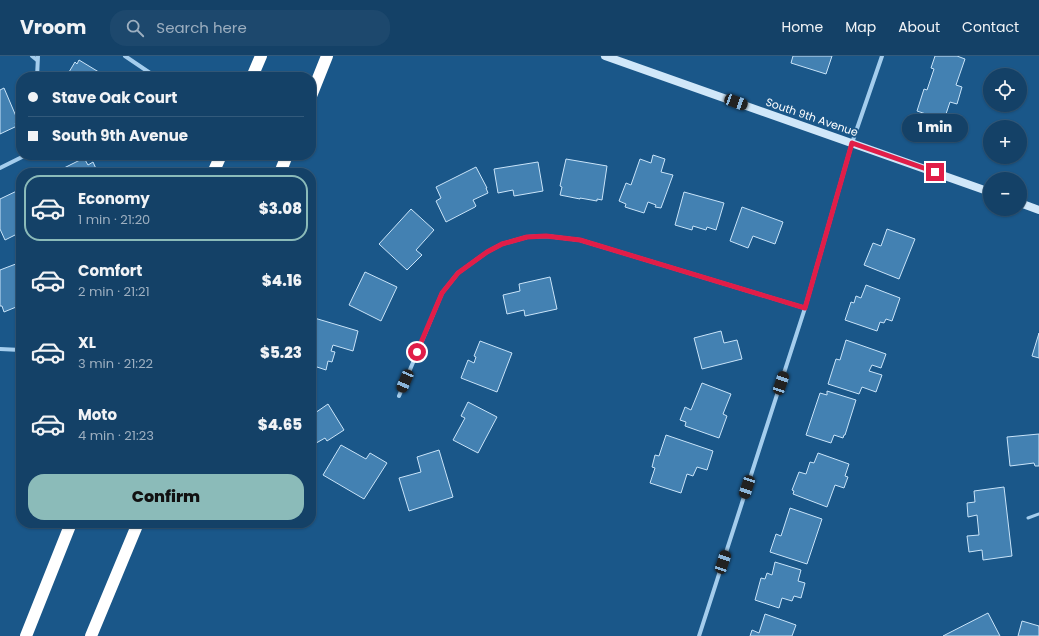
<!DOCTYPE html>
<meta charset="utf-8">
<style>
:root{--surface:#144167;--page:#1d486d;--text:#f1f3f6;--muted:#9dafc0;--line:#335a7b;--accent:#8bbbb9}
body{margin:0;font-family:Poppins,sans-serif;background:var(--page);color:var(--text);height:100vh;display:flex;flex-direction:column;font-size:15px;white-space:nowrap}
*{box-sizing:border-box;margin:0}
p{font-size:13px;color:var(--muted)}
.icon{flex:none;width:22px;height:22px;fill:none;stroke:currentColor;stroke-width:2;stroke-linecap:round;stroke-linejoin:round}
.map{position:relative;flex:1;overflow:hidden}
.side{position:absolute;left:16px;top:112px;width:300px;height:360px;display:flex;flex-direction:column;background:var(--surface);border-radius:16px;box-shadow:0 1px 3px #0004,0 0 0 1px var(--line)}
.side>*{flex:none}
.guide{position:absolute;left:16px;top:16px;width:300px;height:88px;border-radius:16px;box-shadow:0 1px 3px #0004,0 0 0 1px var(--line);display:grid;align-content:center;height:88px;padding:0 12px;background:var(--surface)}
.buttons{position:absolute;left:983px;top:12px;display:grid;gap:8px}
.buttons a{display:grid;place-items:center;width:44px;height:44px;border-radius:50%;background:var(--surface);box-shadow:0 1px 3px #0004,0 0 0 1px var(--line);font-size:20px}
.end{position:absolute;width:18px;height:18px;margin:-9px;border:5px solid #e11d48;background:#fff;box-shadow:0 0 0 2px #fff}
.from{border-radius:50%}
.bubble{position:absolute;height:28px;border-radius:14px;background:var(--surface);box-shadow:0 1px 3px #0004,0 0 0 1px var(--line);font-size:13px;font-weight:800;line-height:28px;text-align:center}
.car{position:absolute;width:12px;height:24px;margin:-12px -6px;border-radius:5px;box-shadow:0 0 3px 1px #0007;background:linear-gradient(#222 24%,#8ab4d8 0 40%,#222 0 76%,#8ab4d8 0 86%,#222 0)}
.guide b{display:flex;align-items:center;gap:14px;height:38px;font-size:15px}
.guide b+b{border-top:1px solid var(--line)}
.guide i{width:10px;height:10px;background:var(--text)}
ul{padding:7px 0 0;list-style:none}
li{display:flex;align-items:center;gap:12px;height:66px;margin:0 8px 6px;padding:0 4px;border:2px solid transparent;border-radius:16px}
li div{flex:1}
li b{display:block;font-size:15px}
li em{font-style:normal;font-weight:800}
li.on{border-color:var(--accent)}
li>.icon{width:36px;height:36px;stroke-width:1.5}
.cta{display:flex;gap:8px;margin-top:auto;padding:8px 12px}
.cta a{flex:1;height:46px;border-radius:16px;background:var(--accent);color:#111;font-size:16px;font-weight:800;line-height:46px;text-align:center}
header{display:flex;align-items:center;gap:24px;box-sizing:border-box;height:56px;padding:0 20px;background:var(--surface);border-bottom:1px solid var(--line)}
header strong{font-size:19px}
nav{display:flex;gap:22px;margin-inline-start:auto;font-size:14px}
.search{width:280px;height:36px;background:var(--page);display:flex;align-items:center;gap:10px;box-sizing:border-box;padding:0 14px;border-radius:16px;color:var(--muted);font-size:15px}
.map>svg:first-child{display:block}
</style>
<header>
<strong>Vroom</strong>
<div class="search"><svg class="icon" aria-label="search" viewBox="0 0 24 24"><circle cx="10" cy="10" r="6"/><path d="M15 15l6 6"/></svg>Search here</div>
<nav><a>Home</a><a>Map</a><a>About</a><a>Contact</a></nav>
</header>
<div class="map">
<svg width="1039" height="580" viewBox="0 0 1039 580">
<rect width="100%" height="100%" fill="#1a5789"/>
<g fill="#4381b2" stroke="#c9e4f9">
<path d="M 793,0 L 832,0 L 826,18 L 791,7 Z"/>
<path d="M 935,0 L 957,0 L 965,3 L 956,29 L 962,31 L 957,48 L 950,46 L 944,64 L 917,55 L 924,33 L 927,34 L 934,13 L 931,12 Z"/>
<path d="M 79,4 L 107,21 L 66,21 L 75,6 L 77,8 Z"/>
<path d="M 4,32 L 18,65 L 15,67 L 17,70 L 0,78 L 0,34 Z"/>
<path d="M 653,99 L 665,103 L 661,116 L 673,119 L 661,152 L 655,151 L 656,149 L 648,146 L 644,157 L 625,151 L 626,148 L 619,145 L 626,127 L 631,129 L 640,103 L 651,107 Z"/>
<path d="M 84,102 L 88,109 L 93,106 L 98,117 L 54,117 Z"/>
<path d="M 566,103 L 607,110 L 602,144 L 597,143 L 597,145 L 580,142 L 580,143 L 560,139 L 562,131 L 560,130 Z"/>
<path d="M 538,106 L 543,135 L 514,140 L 513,134 L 498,137 L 494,113 Z"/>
<path d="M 476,111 L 487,132 L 486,132 L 488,137 L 473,144 L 476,150 L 475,151 L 446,166 L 436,145 L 441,142 L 436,131 Z"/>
<path d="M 21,133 L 21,176 L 5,184 L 0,173 L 0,143 Z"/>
<path d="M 684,136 L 724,147 L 716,174 L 707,171 L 706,174 L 693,170 L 692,174 L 675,169 Z"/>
<path d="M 742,151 L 783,166 L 775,188 L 753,180 L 748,192 L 730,185 Z"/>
<path d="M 411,153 L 434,174 L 416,194 L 422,199 L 407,214 L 379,188 Z"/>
<path d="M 887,173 L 915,183 L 899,223 L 864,209 L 873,187 L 881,190 Z"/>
<path d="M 21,206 L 21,249 L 4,256 L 2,250 L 0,250 L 0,214 Z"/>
<path d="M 365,216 L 397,231 L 381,265 L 349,249 Z"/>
<path d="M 550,221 L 557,253 L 525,260 L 524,254 L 507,258 L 503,239 L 520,235 L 519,228 Z"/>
<path d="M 866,229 L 900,242 L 892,265 L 886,263 L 884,267 L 880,266 L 877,275 L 845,264 L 851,246 L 854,247 L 856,240 L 861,242 Z"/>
<path d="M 311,261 L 358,275 L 353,295 L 333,289 L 331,295 L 335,296 L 332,306 L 328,305 L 326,314 L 311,309 Z"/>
<path d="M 721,275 L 724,287 L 737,284 L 742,303 L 702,313 L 694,282 Z"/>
<path d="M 1039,277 L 1039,302 L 1032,300 Z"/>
<path d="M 846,284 L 886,298 L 881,312 L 872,309 L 869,315 L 882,319 L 876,336 L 862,331 L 859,338 L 828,328 L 836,303 L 840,304 Z"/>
<path d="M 480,285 L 512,297 L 497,336 L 461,322 L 468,304 L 474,307 L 476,301 L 474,300 Z"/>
<path d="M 702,327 L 731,338 L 723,358 L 727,360 L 719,382 L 685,370 L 686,366 L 680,364 L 685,351 L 691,354 Z"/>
<path d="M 827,335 L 856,344 L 845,379 L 844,379 L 843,382 L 834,379 L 831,387 L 806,379 L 820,337 L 827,339 Z"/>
<path d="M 468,346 L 497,361 L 478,397 L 453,384 L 465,362 L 461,360 Z"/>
<path d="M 328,348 L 344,374 L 327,385 L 325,382 L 311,390 L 311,351 L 315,357 Z"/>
<path d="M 1039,378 L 1039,410 L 1035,410 L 1034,407 L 1010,410 L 1007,381 Z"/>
<path d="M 666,379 L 713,395 L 707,414 L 697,411 L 693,420 L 687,418 L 681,437 L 650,427 L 655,412 L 652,411 L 655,399 L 659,400 Z"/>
<path d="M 341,389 L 366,403 L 370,397 L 387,407 L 364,443 L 323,419 Z"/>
<path d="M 439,394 L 453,441 L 409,455 L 399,422 L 421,416 L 417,401 Z"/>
<path d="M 818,397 L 849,408 L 845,420 L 848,421 L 844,432 L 835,429 L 827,451 L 793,438 L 794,435 L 792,434 L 799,416 L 806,418 L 810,406 L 814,407 Z"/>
<path d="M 1004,431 L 1012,500 L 983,504 L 982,494 L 969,496 L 967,480 L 979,479 L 977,459 L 968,461 L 967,447 L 975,446 L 974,435 Z"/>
<path d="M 790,452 L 822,463 L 807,508 L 770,496 L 776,478 L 781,480 Z"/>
<path d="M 775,506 L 801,514 L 798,525 L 805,527 L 801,542 L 794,540 L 792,545 L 782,542 L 779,552 L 755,544 L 761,522 L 765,523 L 767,517 L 772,519 Z"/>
<path d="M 988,557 L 1000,580 L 943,580 Z"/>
<path d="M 765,558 L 796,569 L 792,580 L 750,580 L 752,574 L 759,577 Z"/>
<path d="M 1022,565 L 1039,570 L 1039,580 L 1018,580 Z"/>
</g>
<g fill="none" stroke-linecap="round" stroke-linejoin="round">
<path stroke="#a4cded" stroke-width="3" d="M 1028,462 L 1039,458"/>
<g stroke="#a4cded" stroke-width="4">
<path d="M 32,0 L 37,4"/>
<path d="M 125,0 L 156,21"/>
<path d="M 37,21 L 38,0"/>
<path d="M 0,112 L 26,99"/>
<path d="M 0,293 L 21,294"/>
<path d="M 399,340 L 442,237 L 458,217 L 487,196 L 502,188 L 527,181 L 546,180 L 580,184 L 805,252"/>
<path d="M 699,580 L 805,252 L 852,87 L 882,0"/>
</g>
<g stroke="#d0e7f9" stroke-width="8">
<path d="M 605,0 L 990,136"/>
<path d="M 1020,147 L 1039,154"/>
</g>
<g stroke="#fff" stroke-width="12">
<path d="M 252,21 L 261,0"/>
<path d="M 311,40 L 327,0"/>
<path d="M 213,117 L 221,99"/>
<path d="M 280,117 L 287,99"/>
<path d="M 26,580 L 71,467"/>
<path d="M 91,580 L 138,467"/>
</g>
</g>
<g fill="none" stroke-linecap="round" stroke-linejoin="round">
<path stroke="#e11d48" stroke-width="5" d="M 417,296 L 442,237 L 458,217 L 487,196 L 502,188 L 527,181 L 546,180 L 580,184 L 805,252 L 852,87 L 935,116"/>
</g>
<g text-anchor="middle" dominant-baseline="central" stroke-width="4" stroke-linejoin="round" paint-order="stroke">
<g font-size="11" fill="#fff" stroke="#1a5789">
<text transform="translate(812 61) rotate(19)">South 9th Avenue</text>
</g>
</g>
</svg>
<div class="buttons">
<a><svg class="icon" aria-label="locate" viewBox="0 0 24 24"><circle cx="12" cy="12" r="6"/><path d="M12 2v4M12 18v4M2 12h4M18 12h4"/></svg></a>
<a>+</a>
<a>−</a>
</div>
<i class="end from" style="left:417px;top:296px"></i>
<i class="end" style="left:935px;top:116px"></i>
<div class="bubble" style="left:902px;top:58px;width:66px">1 min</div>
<i class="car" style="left:736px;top:46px;rotate:110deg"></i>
<i class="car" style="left:405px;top:325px;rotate:203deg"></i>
<i class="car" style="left:781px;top:327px;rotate:18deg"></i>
<i class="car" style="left:747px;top:431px;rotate:198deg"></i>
<i class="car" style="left:723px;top:506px;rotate:18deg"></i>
<div class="guide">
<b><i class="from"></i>Stave Oak Court</b>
<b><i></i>South 9th Avenue</b>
</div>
<section class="side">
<ul>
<li class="on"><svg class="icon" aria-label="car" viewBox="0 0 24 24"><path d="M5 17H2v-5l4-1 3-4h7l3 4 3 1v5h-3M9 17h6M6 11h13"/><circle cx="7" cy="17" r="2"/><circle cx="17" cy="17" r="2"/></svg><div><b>Economy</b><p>1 min · 21:20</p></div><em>$3.08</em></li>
<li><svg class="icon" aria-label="car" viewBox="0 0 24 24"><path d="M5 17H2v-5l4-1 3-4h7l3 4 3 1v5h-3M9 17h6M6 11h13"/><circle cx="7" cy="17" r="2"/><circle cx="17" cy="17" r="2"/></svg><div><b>Comfort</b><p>2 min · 21:21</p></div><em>$4.16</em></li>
<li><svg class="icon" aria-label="car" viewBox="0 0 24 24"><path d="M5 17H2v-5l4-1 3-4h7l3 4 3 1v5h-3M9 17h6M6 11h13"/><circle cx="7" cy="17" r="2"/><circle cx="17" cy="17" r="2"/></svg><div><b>XL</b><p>3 min · 21:22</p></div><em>$5.23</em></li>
<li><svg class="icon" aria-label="car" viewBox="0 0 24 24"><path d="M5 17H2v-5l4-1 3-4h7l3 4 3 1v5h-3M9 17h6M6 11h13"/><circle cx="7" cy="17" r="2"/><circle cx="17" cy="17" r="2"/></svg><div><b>Moto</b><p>4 min · 21:23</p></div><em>$4.65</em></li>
</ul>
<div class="cta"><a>Confirm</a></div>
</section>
</div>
